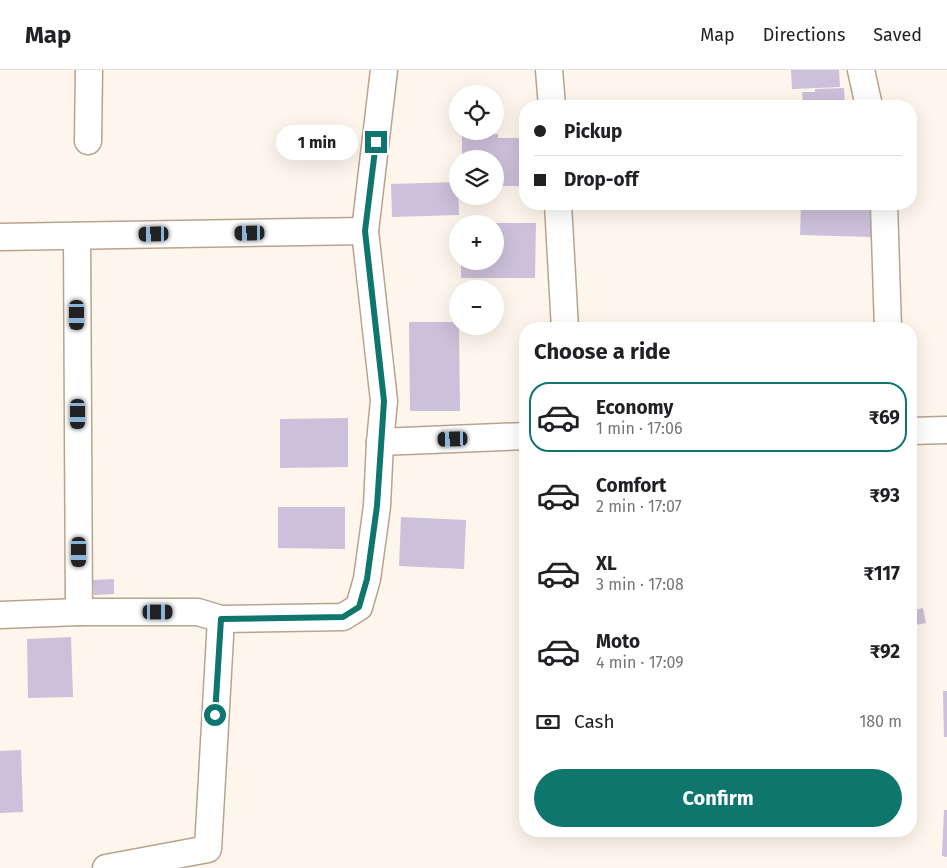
<!DOCTYPE html>
<meta charset="utf-8">
<style>
:root{--surface:#fff;--page:#f6f6f6;--text:#202124;--muted:#757577;--line:#e0e0e0;--accent:#0f766e}
body{margin:0;font-family:"Fira Sans",sans-serif;background:var(--page);color:var(--text);height:100vh;display:flex;flex-direction:column;font-size:19px;white-space:nowrap}
*{box-sizing:border-box;margin:0}
p{font-size:16px;color:var(--muted)}
.icon{flex:none;width:28px;height:28px;fill:none;stroke:currentColor;stroke-width:2;stroke-linecap:round;stroke-linejoin:round}
.map{position:relative;flex:1;overflow:hidden}
.panel{position:absolute;left:519px;top:252px;width:398px;height:515px;display:flex;flex-direction:column;background:var(--surface);border-radius:20px;box-shadow:0 5px 20px #0002}
.panel>*{flex:none}
.banner{position:absolute;left:519px;top:30px;width:398px;height:110px;border-radius:20px;box-shadow:0 5px 20px #0002;display:grid;align-content:center;height:110px;padding:0 15px;background:var(--surface)}
.controls{position:absolute;left:449px;top:15px;display:grid;gap:10px}
.controls a{display:grid;place-items:center;width:55px;height:55px;border-radius:50%;background:var(--surface);box-shadow:0 5px 20px #0002;font-size:25px}
.end{position:absolute;width:22px;height:22px;margin:-11px;border:6px solid #0f766e;background:#fff;box-shadow:0 0 0 2px #fff}
.from{border-radius:50%}
.bubble{position:absolute;height:35px;border-radius:18px;background:var(--surface);box-shadow:0 5px 20px #0002;font-size:16px;font-weight:700;line-height:35px;text-align:center}
.car{position:absolute;width:15px;height:30px;margin:-15px -8px;border-radius:6px;box-shadow:0 0 4px 1px #0007;background:linear-gradient(#222 24%,#8ab4d8 0 40%,#222 0 76%,#8ab4d8 0 86%,#222 0)}
.banner b{display:flex;align-items:center;gap:18px;height:48px;font-size:19px}
.banner b+b{border-top:1px solid var(--line)}
.banner i{width:12px;height:12px;background:var(--text)}
ul{padding:0;list-style:none}
li{display:flex;align-items:center;gap:15px;height:70px;margin:0 10px 8px;padding:0 5px;border:2px solid transparent;border-radius:20px}
li div{flex:1}
li b{display:block;font-size:19px}
li em{font-style:normal;font-weight:700}
li.selected{border-color:var(--accent)}
li>.icon{width:45px;height:45px;stroke-width:1.5}
h2{padding:0 15px;font-size:22px;line-height:60px}
.pay{display:flex;align-items:center;gap:12px;height:55px;padding:0 15px;font-size:19px}
.pay p{margin-inline-start:auto}
.primary-button{display:flex;gap:10px;margin-top:auto;padding:10px 15px}
.primary-button a{flex:1;height:58px;border-radius:30px;background:var(--accent);color:#fff;font-size:20px;font-weight:700;line-height:58px;text-align:center}
header{display:flex;align-items:center;gap:30px;box-sizing:border-box;height:70px;padding:0 25px;background:var(--surface);border-bottom:1px solid var(--line)}
header strong{font-size:24px}
nav{display:flex;gap:28px;margin-inline-start:auto;font-size:18px}
.map>svg:first-child{display:block}
</style>
<header>
<strong>Map</strong>
<nav><a>Map</a><a>Directions</a><a>Saved</a></nav>
</header>
<div class="map">
<svg width="947" height="798" viewBox="0 0 947 798">
<rect width="100%" height="100%" fill="#fef5ec"/>
<g fill="#ccc0da">
<path d="M 791,0 L 839,0 L 840,17 L 792,19 Z"/>
<path d="M 844,18 L 845,36 L 803,36 L 802,22 L 815,22 L 815,19 Z"/>
<path d="M 462,64 L 498,64 L 498,68 L 525,68 L 525,116 L 495,116 L 495,89 L 462,89 Z"/>
<path d="M 458,112 L 459,145 L 392,147 L 391,114 Z"/>
<path d="M 801,134 L 872,134 L 871,167 L 800,165 Z"/>
<path d="M 495,153 L 536,153 L 535,208 L 461,208 L 461,191 L 495,191 Z"/>
<path d="M 409,252 L 458,252 L 458,256 L 459,256 L 460,341 L 410,341 Z"/>
<path d="M 348,348 L 348,397 L 280,398 L 280,349 Z"/>
<path d="M 278,437 L 345,437 L 345,479 L 278,478 Z"/>
<path d="M 401,447 L 466,450 L 464,499 L 399,496 Z"/>
<path d="M 114,509 L 114,524 L 94,525 L 93,510 Z"/>
<path d="M 923,538 L 926,553 L 910,556 L 910,541 Z"/>
<path d="M 71,567 L 73,627 L 28,628 L 27,569 Z"/>
<path d="M 943,621 L 947,621 L 947,667 L 944,667 Z"/>
<path d="M 21,680 L 23,742 L 0,743 L 0,681 Z"/>
<path d="M 944,740 L 947,740 L 947,787 L 942,786 Z"/>
</g>
<g fill="none" stroke-linecap="round" stroke-linejoin="round">
<g stroke="#b9a38f" stroke-width="29">
<g id="minor">
<path d="M 549,0 L 552,36"/>
<path d="M 861,0 L 869,36"/>
<path d="M 88,71 L 89,0"/>
<path d="M 558,134 L 565,259"/>
<path d="M 884,134 L 888,259"/>
<path d="M 365,161 L 384,0"/>
<path d="M 77,166 L 79,542"/>
<path d="M 0,167 L 365,161 L 384,331 L 380,372 L 525,366"/>
<path d="M 910,361 L 947,360"/>
<path d="M 0,545 L 79,542 L 198,542 L 221,549 L 343,547 L 359,537 L 367,509 L 377,436 L 380,372"/>
<path d="M 106,798 L 208,779 L 221,549"/>
</g>
</g>
<use href="#minor" stroke="#fff" stroke-width="26"/>
</g>
<g fill="none" stroke-linecap="round" stroke-linejoin="round">
<path stroke="#0f766e" stroke-width="6" d="M 215,645 L 221,549 L 343,547 L 359,537 L 367,509 L 377,436 L 384,331 L 365,161 L 376,72"/>
</g>
</svg>
<div class="controls">
<a><svg class="icon" aria-label="locate" viewBox="0 0 24 24"><circle cx="12" cy="12" r="6"/><path d="M12 2v4M12 18v4M2 12h4M18 12h4"/></svg></a>
<a><svg class="icon" aria-label="layers" viewBox="0 0 24 24"><path d="M12 4l9 5-9 5-9-5zM3 14l9 5 9-5"/></svg></a>
<a>+</a>
<a>−</a>
</div>
<i class="end from" style="left:215px;top:645px"></i>
<i class="end" style="left:376px;top:72px"></i>
<div class="bubble" style="left:276px;top:55px;width:82px">1 min</div>
<i class="car" style="left:250px;top:163px;rotate:269deg"></i>
<i class="car" style="left:154px;top:164px;rotate:269deg"></i>
<i class="car" style="left:77px;top:245px;rotate:180deg"></i>
<i class="car" style="left:78px;top:344px;rotate:180deg"></i>
<i class="car" style="left:453px;top:369px;rotate:268deg"></i>
<i class="car" style="left:79px;top:482px;rotate:180deg"></i>
<i class="car" style="left:158px;top:542px;rotate:90deg"></i>
<div class="banner">
<b><i class="from"></i>Pickup</b>
<b><i></i>Drop-off</b>
</div>
<section class="panel">
<h2>Choose a ride</h2>
<ul>
<li class="selected"><svg class="icon" aria-label="car" viewBox="0 0 24 24"><path d="M5 17H2v-5l4-1 3-4h7l3 4 3 1v5h-3M9 17h6M6 11h13"/><circle cx="7" cy="17" r="2"/><circle cx="17" cy="17" r="2"/></svg><div><b>Economy</b><p>1 min · 17:06</p></div><em>₹69</em></li>
<li><svg class="icon" aria-label="car" viewBox="0 0 24 24"><path d="M5 17H2v-5l4-1 3-4h7l3 4 3 1v5h-3M9 17h6M6 11h13"/><circle cx="7" cy="17" r="2"/><circle cx="17" cy="17" r="2"/></svg><div><b>Comfort</b><p>2 min · 17:07</p></div><em>₹93</em></li>
<li><svg class="icon" aria-label="car" viewBox="0 0 24 24"><path d="M5 17H2v-5l4-1 3-4h7l3 4 3 1v5h-3M9 17h6M6 11h13"/><circle cx="7" cy="17" r="2"/><circle cx="17" cy="17" r="2"/></svg><div><b>XL</b><p>3 min · 17:08</p></div><em>₹117</em></li>
<li><svg class="icon" aria-label="car" viewBox="0 0 24 24"><path d="M5 17H2v-5l4-1 3-4h7l3 4 3 1v5h-3M9 17h6M6 11h13"/><circle cx="7" cy="17" r="2"/><circle cx="17" cy="17" r="2"/></svg><div><b>Moto</b><p>4 min · 17:09</p></div><em>₹92</em></li>
</ul>
<div class="pay"><svg class="icon" aria-label="cash" viewBox="0 0 24 24"><path d="M3 7h18v10H3z"/><circle cx="12" cy="12" r="2"/></svg>Cash<p>180 m</p></div>
<div class="primary-button"><a>Confirm</a></div>
</section>
</div>
